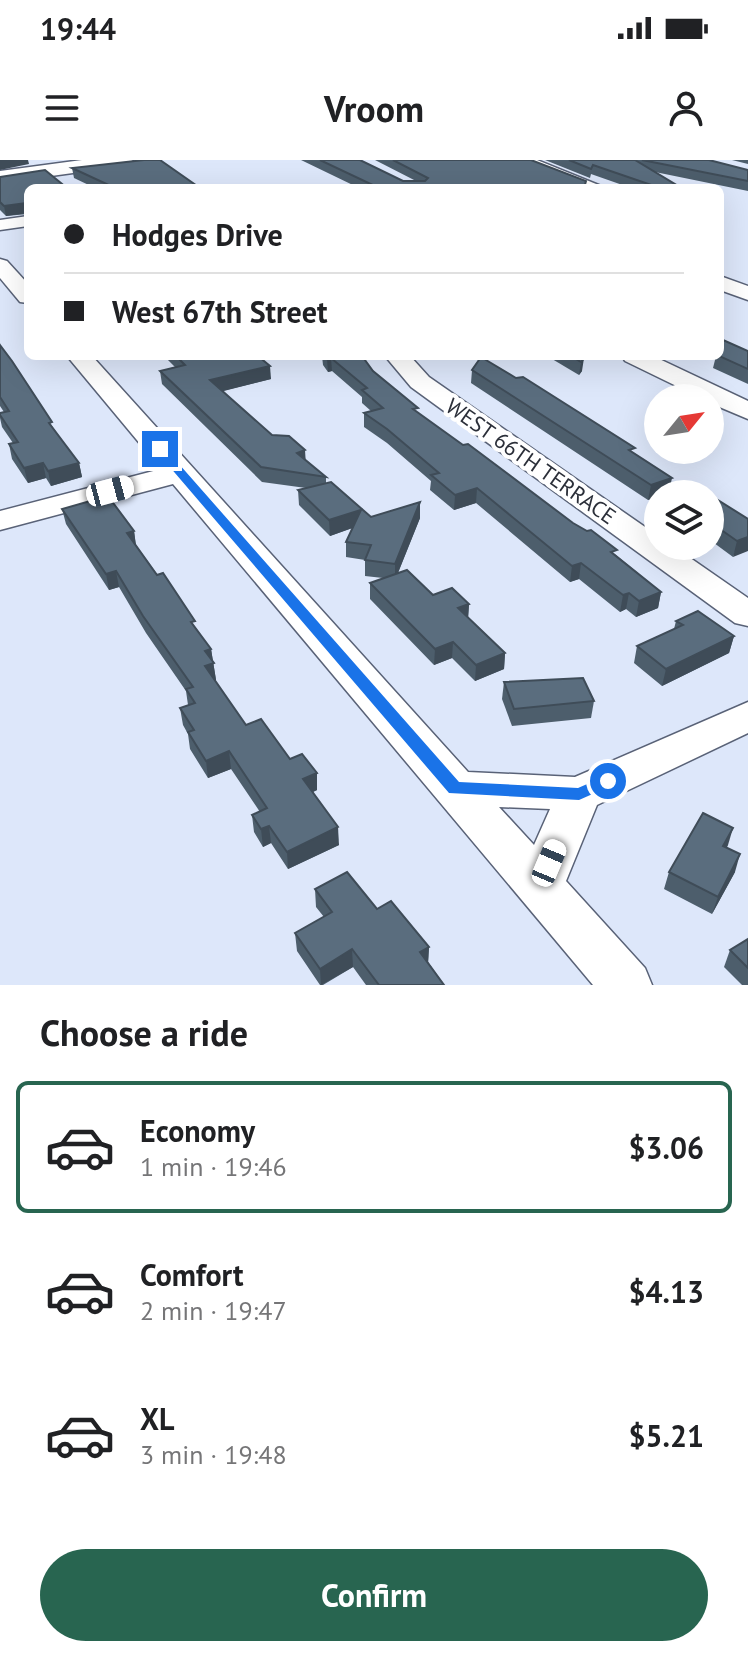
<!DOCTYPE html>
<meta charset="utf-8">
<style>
:root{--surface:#fff;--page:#f6f6f6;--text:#202124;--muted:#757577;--line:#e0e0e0;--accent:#286550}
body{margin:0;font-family:"PT Sans",sans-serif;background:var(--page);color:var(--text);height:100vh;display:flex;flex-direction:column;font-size:30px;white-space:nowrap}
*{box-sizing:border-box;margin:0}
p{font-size:26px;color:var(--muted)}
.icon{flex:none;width:44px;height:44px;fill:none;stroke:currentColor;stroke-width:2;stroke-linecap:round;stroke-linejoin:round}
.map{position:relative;height:825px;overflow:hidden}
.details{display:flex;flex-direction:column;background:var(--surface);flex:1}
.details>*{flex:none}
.banner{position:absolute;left:24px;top:24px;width:700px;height:176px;border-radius:12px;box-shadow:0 8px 32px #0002;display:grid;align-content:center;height:176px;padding:0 40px;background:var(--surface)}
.needle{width:52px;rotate:60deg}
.fabs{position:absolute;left:644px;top:224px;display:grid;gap:16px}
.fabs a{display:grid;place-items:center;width:80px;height:80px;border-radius:50%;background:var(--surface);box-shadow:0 8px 32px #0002;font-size:40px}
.end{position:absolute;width:36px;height:36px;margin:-18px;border:10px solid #1a73e8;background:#fff;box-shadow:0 0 0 4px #fff}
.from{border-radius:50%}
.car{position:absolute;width:24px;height:48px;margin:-24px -12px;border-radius:10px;box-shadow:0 0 6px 2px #0007;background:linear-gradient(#fff 24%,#345 0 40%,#fff 0 76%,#345 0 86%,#fff 0)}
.banner b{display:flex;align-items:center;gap:28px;height:76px;font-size:30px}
.banner b+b{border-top:2px solid var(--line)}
.banner i{width:20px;height:20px;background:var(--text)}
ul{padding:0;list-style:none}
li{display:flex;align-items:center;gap:24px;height:132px;margin:0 16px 12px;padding:0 24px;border:4px solid transparent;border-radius:12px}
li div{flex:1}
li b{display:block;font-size:30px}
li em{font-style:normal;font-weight:700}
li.active{border-color:var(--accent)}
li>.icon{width:72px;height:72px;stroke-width:1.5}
h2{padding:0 40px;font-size:36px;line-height:96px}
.cta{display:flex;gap:16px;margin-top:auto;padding:16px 40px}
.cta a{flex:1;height:92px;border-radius:48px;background:var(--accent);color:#fff;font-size:32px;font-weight:700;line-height:92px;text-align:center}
.status{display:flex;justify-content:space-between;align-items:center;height:56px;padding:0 40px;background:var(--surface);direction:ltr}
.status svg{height:22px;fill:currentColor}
header{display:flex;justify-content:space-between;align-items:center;height:104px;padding:0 40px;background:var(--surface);font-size:36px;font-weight:700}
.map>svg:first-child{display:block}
</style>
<div class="status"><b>19:44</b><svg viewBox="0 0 49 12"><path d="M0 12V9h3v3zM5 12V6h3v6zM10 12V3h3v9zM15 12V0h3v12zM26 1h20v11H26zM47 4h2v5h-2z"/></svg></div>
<header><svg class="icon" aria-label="menu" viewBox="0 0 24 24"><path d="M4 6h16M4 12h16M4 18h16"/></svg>Vroom<svg class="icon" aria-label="person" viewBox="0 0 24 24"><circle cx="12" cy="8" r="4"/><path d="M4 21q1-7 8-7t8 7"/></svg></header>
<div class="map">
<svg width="748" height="825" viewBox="0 0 748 825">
<rect width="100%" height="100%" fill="#dde7fa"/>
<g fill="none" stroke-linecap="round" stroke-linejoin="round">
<g stroke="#596277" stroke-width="3">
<g id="minor">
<path d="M 515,0 L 537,0 L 606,28 L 583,28 Z"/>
<path d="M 28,56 L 28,66 L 0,70 L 0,60 Z"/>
<path d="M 0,99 L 7,101 L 28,124 L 28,143 L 20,142 L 0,118 Z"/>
<path d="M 720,116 L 748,126 L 748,140 L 720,130 Z"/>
<path d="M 67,196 L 92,196 L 468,612 L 575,617 L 748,542 L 748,573 L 597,645 L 566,721 L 645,808 L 652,825 L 593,825 L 173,324 L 0,370 L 0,351 L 161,309 ZM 499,647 L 550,649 L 534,685 Z"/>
<path d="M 385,196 L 410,196 L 429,217 L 658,376 L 658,386 L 673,386 L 748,438 L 748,466 L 735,463 L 411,227 Z"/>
<path d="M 622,196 L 653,196 L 748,241 L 748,259 L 710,243 L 710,238 L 701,238 L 625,201 Z"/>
</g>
</g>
<g stroke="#596277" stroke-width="3">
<path id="major" d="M 82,0 L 133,0 L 124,6 L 0,23 L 0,11 Z"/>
</g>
<use href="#minor" fill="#fff" fill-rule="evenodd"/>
<use href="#major" fill="#fff" fill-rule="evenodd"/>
</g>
<g fill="#4d5e6c">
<path d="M 301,0 L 360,0 L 403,21 L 416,21 L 375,0 L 531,0 L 586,21 L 586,28 L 359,28 Z"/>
<path d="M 545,0 L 709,0 L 748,10 L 748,31 L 655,12 L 678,28 L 631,28 L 591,14 L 590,18 Z"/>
<path d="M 732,0 L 748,0 L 748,4 Z"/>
<path d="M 72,8 L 200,28 L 95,28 L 74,18 Z"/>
<path d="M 0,17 L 28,28 L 28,54 L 6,56 L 0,50 Z"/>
<path d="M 0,185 L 54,269 L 79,303 L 82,317 L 51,326 L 46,318 L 28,323 L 12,299 L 9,284 L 13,283 L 2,267 L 0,258 L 0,253 L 4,252 L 0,246 Z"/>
<path d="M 748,191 L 748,224 L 713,208 L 716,196 Z"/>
<path d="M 164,196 L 223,196 L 271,219 L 222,231 L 272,275 L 306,300 L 326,317 L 326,323 L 371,357 L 420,358 L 398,413 L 433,435 L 469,444 L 468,457 L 505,493 L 504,509 L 475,521 L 452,498 L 434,505 L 370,439 L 370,423 L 383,418 L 365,416 L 365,400 L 346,397 L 346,382 L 352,368 L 330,376 L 299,345 L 298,330 L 306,328 L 262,322 L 162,224 L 160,211 L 175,207 Z"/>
<path d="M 322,196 L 362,196 L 373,211 L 418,253 L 616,395 L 661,432 L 658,448 L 636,457 L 626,449 L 620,452 L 579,419 L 570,422 L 476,343 L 454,350 L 430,330 L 431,321 L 387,283 L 364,267 L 364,253 L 371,251 L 362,243 L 362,237 L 332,211 L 328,212 L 323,205 Z"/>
<path d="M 547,196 L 582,196 L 582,211 L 579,215 Z"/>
<path d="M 472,210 L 634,294 L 669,331 L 708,334 L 668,333 L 648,340 L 471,223 Z"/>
<path d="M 710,335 L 748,359 L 733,397 L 710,380 Z"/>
<path d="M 62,349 L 134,371 L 136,385 L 211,489 L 216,520 L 214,520 L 246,565 L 290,599 L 317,630 L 313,632 L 339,685 L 288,709 L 271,683 L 263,687 L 254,672 L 252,655 L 260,652 L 231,609 L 208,618 L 190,589 L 188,574 L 183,565 L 180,548 L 188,545 L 186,531 L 146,473 L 119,427 L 109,430 L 66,364 Z"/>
<path d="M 676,461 L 734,476 L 729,493 L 662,526 L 634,503 L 637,486 L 674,469 Z"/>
<path d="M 504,522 L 594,541 L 591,558 L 512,566 L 502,539 Z"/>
<path d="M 728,685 L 726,688 L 735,712 L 712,754 L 664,729 L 669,712 Z"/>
<path d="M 315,729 L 377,749 L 429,787 L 428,802 L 444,825 L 366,825 L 353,807 L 323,825 L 320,825 L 297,791 L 295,773 L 324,757 L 316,747 Z"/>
<path d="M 748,779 L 748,825 L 742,825 L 724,807 L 730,790 Z"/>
</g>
<g fill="#3f4c58">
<path d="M 0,0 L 28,0 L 29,4 L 0,10 Z"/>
<path d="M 26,43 L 28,53 L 6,56 L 4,46 Z"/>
<path d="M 331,198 L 332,211 L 328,212 L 327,199 Z"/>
<path d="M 584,198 L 582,211 L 579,215 L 581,202 Z"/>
<path d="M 270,206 L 271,219 L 212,234 L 210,220 Z"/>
<path d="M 305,290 L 306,305 L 297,293 Z"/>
<path d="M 43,303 L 46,318 L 28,323 L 24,308 Z"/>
<path d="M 79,303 L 82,317 L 51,326 L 48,311 Z"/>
<path d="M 672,318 L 669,332 L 668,331 L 668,333 L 665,334 L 658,334 L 658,336 L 648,340 L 651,325 Z"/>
<path d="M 477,328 L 476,343 L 454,350 L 455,335 Z"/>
<path d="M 420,342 L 420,358 L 395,420 L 395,404 Z"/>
<path d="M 361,350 L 361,365 L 330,376 L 329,360 Z"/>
<path d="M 134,371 L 136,387 L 127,373 Z"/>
<path d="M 748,377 L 748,391 L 733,397 L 737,381 Z"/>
<path d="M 581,403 L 579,419 L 570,422 L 572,406 Z"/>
<path d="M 116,411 L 119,427 L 109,430 L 106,414 Z"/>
<path d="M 661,432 L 658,448 L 636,457 L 639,441 Z"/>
<path d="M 629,433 L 626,449 L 620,452 L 623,435 Z"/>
<path d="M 469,444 L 468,460 L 458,448 Z"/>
<path d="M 734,476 L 729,493 L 662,526 L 666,509 Z"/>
<path d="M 453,482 L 452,498 L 434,505 L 435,489 Z"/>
<path d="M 211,489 L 216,520 L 207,523 L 205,506 L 205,491 Z"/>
<path d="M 505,493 L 504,509 L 475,521 L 476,505 Z"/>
<path d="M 229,591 L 231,609 L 208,618 L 206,601 Z"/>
<path d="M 317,613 L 317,630 L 304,636 L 303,619 Z"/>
<path d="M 269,666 L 271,683 L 263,687 L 261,669 Z"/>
<path d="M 338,667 L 339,685 L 288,709 L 287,692 Z"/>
<path d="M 733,668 L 728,685 L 718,704 L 723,686 Z"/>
<path d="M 740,694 L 735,712 L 712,754 L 718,737 Z"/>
<path d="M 429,787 L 428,804 L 420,792 Z"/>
<path d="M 352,789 L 353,807 L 321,825 L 320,809 Z"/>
</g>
<g fill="#5a6d7e" stroke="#3f4c58" stroke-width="2">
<path d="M 144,0 L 160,0 L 200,28 L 115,28 L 72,8 Z"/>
<path d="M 320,0 L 360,0 L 403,21 L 425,21 L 428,18 L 393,0 L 531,0 L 586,21 L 584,28 L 379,28 Z"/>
<path d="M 569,0 L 635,0 L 678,26 L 677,28 L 660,28 L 593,5 L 591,9 Z"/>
<path d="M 642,0 L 709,0 L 748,10 L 748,21 Z"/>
<path d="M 45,10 L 67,28 L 28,28 L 28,47 L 26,43 L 4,46 L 0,42 L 0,17 Z"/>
<path d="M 723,180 L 748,191 L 748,209 L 719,196 L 720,186 Z"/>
<path d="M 0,185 L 12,201 L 52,262 L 49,263 L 79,303 L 48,311 L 43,303 L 24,308 L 9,284 L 18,282 L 0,255 L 0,253 L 9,251 L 0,237 Z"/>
<path d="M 176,196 L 258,196 L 270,206 L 210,220 L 272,275 L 289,276 L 305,290 L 297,293 L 326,317 L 261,307 L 160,211 L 185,205 Z"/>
<path d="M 325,196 L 362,196 L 373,211 L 418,248 L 413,249 L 463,285 L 468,284 L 573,363 L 587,371 L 591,370 L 617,390 L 611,392 L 661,432 L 639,441 L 629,433 L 623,435 L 581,403 L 572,406 L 477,328 L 455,335 L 431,315 L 439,313 L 387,269 L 364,253 L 383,248 L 362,230 L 367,228 L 331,198 L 327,199 Z"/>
<path d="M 571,196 L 582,196 L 584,198 L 581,202 Z"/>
<path d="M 481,197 L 516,218 L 523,217 L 635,288 L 629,290 L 672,318 L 651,325 L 472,210 Z"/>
<path d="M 331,322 L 371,357 L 420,342 L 395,404 L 365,400 L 371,385 L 346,382 L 361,350 L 329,360 L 298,330 Z"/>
<path d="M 690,323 L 708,334 L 672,334 L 668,331 Z"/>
<path d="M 710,335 L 748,359 L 748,377 L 737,381 L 710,362 Z"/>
<path d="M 108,336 L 134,371 L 127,373 L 157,415 L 163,413 L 195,461 L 191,462 L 211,489 L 205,491 L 214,503 L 205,506 L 246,565 L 261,559 L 290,599 L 302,594 L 317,613 L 303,619 L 338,667 L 287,692 L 269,666 L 261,669 L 252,655 L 267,648 L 229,591 L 206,601 L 188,572 L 194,570 L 180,548 L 195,543 L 186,529 L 193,527 L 143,456 L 116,411 L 106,414 L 62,349 Z"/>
<path d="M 407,410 L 433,435 L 452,428 L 469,444 L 458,448 L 505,493 L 476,505 L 453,482 L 435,489 L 370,423 Z"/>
<path d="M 698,451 L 734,476 L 666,509 L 637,486 L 683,465 L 676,461 Z"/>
<path d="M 583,518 L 594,541 L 514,549 L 504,522 Z"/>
<path d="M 703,653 L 733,668 L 723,686 L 740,694 L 718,737 L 669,712 Z"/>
<path d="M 347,712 L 377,749 L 391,741 L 429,787 L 420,792 L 444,825 L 379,825 L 352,789 L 320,809 L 295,773 L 332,752 L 315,729 Z"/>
<path d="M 748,779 L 748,808 L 730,790 Z"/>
</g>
<path fill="#1a73e8" d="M 157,287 L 164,287 L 459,622 L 578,628 L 608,615 L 613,617 L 616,621 L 613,625 L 579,640 L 449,633 L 157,292 Z"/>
<g text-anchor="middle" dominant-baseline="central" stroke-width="8" stroke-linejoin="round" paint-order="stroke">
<g font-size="22" fill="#2b2f39" stroke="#fff">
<text transform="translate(531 301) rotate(35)">WEST 66TH TERRACE</text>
</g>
</g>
</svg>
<div class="fabs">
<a><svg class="needle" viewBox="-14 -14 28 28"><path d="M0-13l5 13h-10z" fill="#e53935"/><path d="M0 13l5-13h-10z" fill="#757577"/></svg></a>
<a><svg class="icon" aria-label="layers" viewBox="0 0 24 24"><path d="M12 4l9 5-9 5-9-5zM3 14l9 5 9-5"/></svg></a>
</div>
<i class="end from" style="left:608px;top:621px"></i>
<i class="end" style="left:160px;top:289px"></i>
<i class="car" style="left:110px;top:331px;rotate:75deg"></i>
<i class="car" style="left:549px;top:703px;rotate:23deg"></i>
<div class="banner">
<b><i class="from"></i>Hodges Drive</b>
<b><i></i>West 67th Street</b>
</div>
</div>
<section class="details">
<h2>Choose a ride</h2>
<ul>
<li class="active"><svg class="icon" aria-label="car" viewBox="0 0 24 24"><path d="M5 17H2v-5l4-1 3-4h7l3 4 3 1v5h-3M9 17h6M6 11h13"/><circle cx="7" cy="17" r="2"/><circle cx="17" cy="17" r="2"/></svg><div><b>Economy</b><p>1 min · 19:46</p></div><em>$3.06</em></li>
<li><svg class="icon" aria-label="car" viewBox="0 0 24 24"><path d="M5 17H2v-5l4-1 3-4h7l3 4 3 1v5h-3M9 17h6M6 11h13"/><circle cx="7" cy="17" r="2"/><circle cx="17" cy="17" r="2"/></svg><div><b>Comfort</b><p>2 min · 19:47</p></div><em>$4.13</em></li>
<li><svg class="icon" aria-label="car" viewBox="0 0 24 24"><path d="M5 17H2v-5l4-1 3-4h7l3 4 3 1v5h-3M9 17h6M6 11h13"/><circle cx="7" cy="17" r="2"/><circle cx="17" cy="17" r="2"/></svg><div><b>XL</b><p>3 min · 19:48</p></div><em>$5.21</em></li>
</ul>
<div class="cta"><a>Confirm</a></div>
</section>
